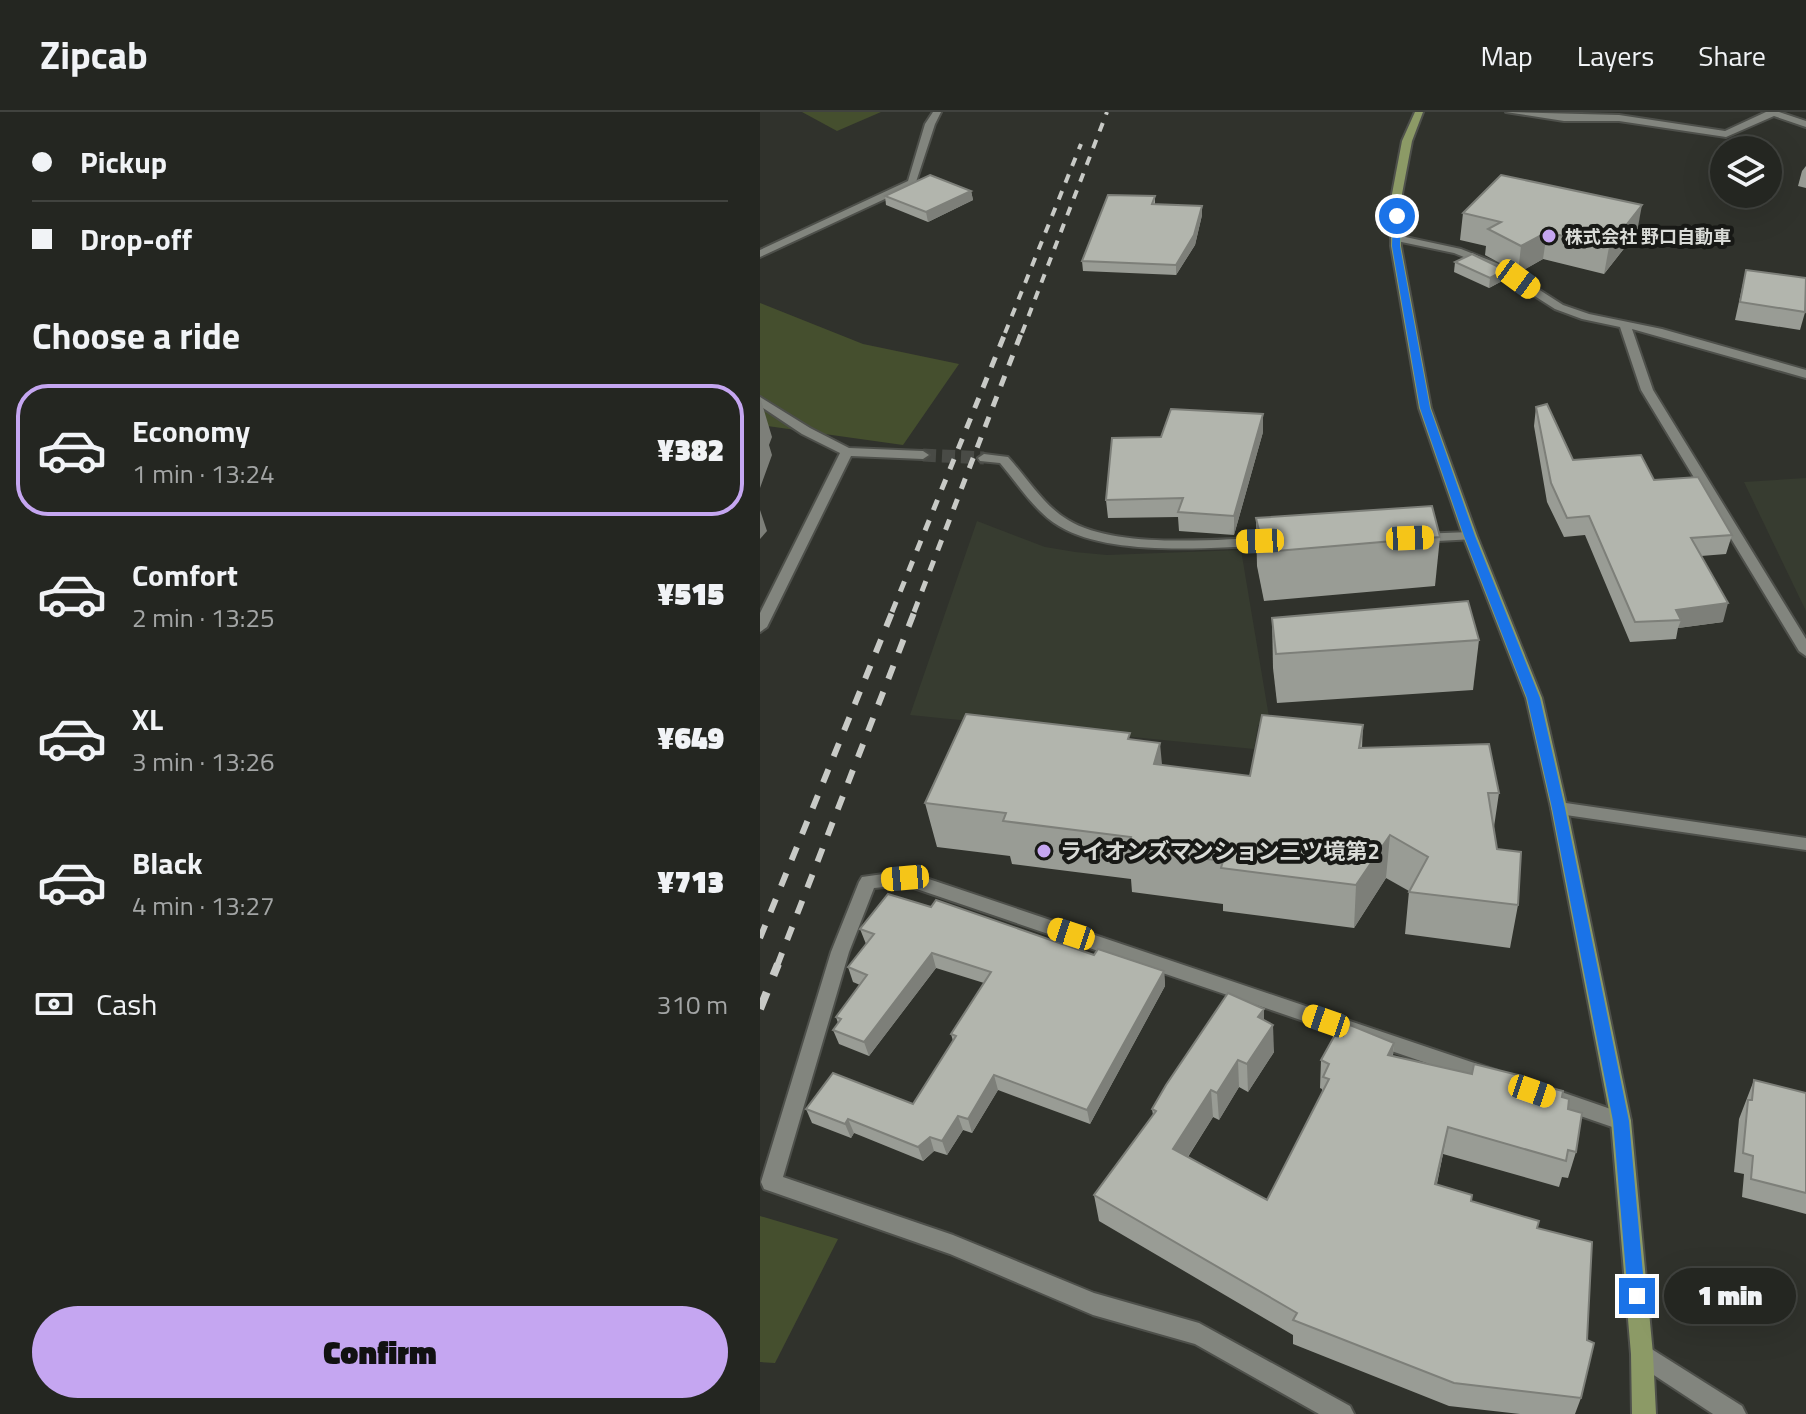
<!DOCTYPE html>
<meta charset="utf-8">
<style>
:root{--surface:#242621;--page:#30322e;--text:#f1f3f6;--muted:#a3a5a5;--line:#41433f;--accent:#c5a6f1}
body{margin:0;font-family:"Titillium Web","Noto Sans JP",sans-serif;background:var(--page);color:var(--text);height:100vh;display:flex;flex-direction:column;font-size:30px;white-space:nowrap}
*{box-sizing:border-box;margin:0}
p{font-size:26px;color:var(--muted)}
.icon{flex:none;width:44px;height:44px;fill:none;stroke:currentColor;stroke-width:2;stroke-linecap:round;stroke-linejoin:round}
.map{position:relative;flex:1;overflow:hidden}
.details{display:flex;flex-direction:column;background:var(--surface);width:760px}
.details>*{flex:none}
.banner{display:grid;align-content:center;height:176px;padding:0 32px;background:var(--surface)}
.tools{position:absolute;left:950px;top:24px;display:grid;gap:16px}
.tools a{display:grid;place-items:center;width:72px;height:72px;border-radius:50%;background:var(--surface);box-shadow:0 8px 32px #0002,0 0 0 2px var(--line);font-size:40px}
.end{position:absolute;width:36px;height:36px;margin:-18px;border:10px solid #1a73e8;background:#fff;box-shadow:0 0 0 4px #fff}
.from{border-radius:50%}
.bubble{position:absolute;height:56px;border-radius:28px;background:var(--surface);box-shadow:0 8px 32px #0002,0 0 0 2px var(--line);font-size:26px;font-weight:800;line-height:56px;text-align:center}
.car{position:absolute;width:24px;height:48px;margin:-24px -12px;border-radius:10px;box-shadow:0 0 6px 2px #0007;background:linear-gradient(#f5c518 24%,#345 0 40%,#f5c518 0 76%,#345 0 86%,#f5c518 0)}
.banner b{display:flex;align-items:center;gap:28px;height:76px;font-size:30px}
.banner b+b{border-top:2px solid var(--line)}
.banner i{width:20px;height:20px;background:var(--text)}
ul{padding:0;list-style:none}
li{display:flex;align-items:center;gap:24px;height:132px;margin:0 16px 12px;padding:0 16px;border:4px solid transparent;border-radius:32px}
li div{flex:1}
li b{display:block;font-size:30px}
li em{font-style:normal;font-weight:800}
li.selected{border-color:var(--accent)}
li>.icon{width:72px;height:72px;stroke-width:1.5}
h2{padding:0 32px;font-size:36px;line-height:96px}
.pay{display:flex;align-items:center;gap:20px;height:88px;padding:0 32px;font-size:30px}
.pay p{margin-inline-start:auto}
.primary-button{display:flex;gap:16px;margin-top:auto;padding:16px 32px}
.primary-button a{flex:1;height:92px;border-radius:48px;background:var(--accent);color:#111;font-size:32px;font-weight:800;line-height:92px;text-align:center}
header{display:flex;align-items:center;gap:48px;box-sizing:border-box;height:112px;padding:0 40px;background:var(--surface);border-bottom:2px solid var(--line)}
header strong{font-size:38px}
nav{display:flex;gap:44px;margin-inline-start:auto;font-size:28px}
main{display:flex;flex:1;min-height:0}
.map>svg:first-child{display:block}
</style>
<header>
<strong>Zipcab</strong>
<nav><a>Map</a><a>Layers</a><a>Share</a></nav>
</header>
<main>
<section class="details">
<div class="banner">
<b><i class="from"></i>Pickup</b>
<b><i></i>Drop-off</b>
</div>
<h2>Choose a ride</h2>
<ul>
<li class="selected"><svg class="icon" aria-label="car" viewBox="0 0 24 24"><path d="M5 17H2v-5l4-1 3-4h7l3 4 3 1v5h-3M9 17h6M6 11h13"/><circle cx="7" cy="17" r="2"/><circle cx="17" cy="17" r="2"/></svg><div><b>Economy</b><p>1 min · 13:24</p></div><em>¥382</em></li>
<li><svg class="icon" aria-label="car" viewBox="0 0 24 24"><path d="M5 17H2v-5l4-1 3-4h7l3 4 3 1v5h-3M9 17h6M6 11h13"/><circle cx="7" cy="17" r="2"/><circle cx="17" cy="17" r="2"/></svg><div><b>Comfort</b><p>2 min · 13:25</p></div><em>¥515</em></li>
<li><svg class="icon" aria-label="car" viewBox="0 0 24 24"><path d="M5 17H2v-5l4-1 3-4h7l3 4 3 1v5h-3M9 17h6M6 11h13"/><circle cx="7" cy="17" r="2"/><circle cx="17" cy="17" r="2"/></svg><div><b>XL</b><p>3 min · 13:26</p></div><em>¥649</em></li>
<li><svg class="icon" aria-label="car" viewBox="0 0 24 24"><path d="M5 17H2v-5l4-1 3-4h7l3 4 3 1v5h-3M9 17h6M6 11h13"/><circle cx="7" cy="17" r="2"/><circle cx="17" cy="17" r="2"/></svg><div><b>Black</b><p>4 min · 13:27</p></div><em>¥713</em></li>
</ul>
<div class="pay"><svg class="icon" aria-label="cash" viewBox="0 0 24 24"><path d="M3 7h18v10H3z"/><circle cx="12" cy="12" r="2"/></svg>Cash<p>310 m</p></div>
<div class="primary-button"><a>Confirm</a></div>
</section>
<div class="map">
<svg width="1046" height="1302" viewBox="0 0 1046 1302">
<rect width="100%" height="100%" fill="#30322c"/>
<g fill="#373c30">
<path d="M 1046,366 L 1046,499 L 984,370 Z"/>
<path d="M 217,409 L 285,435 L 315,440 L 347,443 L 481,438 L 510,611 L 498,613 L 494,637 L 150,603 Z"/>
</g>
<g fill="#454f2e">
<path d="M 42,0 L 121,0 L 77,19 Z"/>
<path d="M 0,191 L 103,232 L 199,252 L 143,333 L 0,313 Z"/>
<path d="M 0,1104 L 78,1127 L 15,1251 L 0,1250 Z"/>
</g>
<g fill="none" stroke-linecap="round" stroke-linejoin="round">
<path stroke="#494b46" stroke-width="13" stroke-dasharray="13 6" stroke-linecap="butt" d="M 163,343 L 224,346"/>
<g stroke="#4e504b" stroke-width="4">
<g id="street">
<path d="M 173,0 L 181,0 L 175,12 L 155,73 L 0,145 L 0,138 L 148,69 L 165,12 Z"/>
<path d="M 746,0 L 859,3 L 965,19 L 1006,0 L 1019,0 L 1046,9 L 1046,15 L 1014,4 L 966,25 L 859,9 L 804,9 Z"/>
<path d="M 636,123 L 701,137 L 739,152 L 803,193 L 829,202 L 902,217 L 1046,258 L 1046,266 L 872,217 L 893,278 L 1046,527 L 1046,544 L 1039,539 L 881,278 L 860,215 L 822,207 L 795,197 L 731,156 L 694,141 L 632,128 L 631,126 Z"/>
<path d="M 0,285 L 50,316 L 89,336 L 163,339 L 169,343 L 163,347 L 91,344 L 7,515 L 0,520 L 0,501 L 80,341 L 42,322 L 0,294 Z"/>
<path d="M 224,342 L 248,345 C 267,366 284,394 308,408 C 357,438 459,427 516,425 L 523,429 L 516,433 C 455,435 352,446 299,414 C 275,400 258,372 240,351 L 220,349 L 218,346 Z"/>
<path d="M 710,420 L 715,421 L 715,427 L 659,430 L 652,426 L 659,422 Z"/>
<path d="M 799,690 L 1046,726 L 1046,738 L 799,702 L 793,700 L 791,696 L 793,692 Z"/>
<path d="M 145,759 L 738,959 L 741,965 L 738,971 L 731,973 L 145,773 L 114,776 L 89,840 L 23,1065 L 193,1123 L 334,1181 L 439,1211 L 590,1294 L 594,1302 L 559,1302 L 435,1232 L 333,1203 L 190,1142 L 4,1077 L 1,1070 L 71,840 L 99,770 L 102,765 Z"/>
<path d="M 787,975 L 868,1003 L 871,1009 L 868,1015 L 861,1018 L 780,990 L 777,984 L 780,978 Z"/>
<path d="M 882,1231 L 982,1294 L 986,1302 L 953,1302 L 874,1250 L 871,1242 L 874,1234 Z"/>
</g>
</g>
<g stroke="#4e504b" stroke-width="4">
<path id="secondary" d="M 655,0 L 663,0 L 652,29 L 642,82 L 641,134 L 671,296 L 717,424 L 782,586 L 807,696 L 871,1009 L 893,1242 L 896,1302 L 872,1302 L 871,1242 L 851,1009 L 791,696 L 766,586 L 703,424 L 659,296 L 631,134 L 632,82 L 642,29 Z"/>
</g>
<use href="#street" fill="#82857e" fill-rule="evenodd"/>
<use href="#secondary" fill="#8c9a66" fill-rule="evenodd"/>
<g stroke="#c8cac6" stroke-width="4" stroke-dasharray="9 9" stroke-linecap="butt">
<path d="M 245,221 L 321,32"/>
<path d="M 262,221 L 347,0"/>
</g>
<g stroke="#c8cac6" stroke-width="5" stroke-dasharray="11 11" stroke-linecap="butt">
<path d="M 132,500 L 246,219"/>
<path d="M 154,500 L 262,219"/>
</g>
<g stroke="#c8cac6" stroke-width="6" stroke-dasharray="14 14" stroke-linecap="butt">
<path d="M 0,826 L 133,498"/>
<path d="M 17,854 L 155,498"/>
</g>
<path stroke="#c8cac6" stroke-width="8" stroke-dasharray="18 18" stroke-linecap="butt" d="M 0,897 L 18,852"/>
</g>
<g fill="#999c95">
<path d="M 1046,54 L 1046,76 L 1038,74 L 1042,59 Z"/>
<path d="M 211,79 L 213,88 L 168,110 L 126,93 L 125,84 Z"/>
<path d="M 395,84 L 395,92 L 442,103 L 435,133 L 416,163 L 323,159 L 322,149 Z"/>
<path d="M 703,101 L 877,120 L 844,162 L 783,147 L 758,161 L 725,143 L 726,134 L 700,128 Z"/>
<path d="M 695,150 L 745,158 L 744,168 L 729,176 L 694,160 Z"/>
<path d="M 986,158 L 1046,197 L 1040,218 L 975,208 Z"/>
<path d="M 776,295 L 813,348 L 894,368 L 972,423 L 966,442 L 941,444 L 963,510 L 918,516 L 916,527 L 870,530 L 825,423 L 804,425 L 787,390 L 774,314 Z"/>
<path d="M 503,320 L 474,423 L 419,419 L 418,405 L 348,406 L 346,388 Z"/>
<path d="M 496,406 L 680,425 L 675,474 L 504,489 L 497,454 Z"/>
<path d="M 512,506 L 719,528 L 713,578 L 517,591 L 513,556 Z"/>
<path d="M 603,613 L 602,636 L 739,681 L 734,715 L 737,737 L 758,793 L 750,836 L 645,822 L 649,779 L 626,766 L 594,816 L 463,799 L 463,792 L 372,780 L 371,767 L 252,752 L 250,744 L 177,735 L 165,691 L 371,628 L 402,653 L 490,664 Z"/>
<path d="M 171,795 L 334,843 L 404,859 L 405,874 L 330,1012 L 238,978 L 212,1021 L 203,1018 L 187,1043 L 174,1039 L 163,1049 L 94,1021 L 91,1026 L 52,1011 L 46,997 L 153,992 L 193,929 L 191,922 L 224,871 L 176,856 L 109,944 L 79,932 L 73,918 L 78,911 L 76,905 L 100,873 L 93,870 L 88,855 L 106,832 L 100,817 Z"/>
<path d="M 504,908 L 514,940 L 488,980 L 479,975 L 459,1008 L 453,1005 L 428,1045 L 507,1088 L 562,982 L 562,977 L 560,976 L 561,948 L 583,924 L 634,931 L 633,944 L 712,962 L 761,969 L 802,985 L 808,997 L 816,1040 L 808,1066 L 802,1065 L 799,1075 L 683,1042 L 677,1072 L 711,1089 L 777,1116 L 821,1286 L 815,1302 L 760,1302 L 689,1294 L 533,1232 L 533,1223 L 339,1109 L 334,1083 L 393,1003 L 392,997 Z"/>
<path d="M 994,968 L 1046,981 L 1046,1102 L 982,1085 L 984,1062 L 974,1060 L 979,1007 Z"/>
</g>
<g fill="#7d7f79">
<path d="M 211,79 L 213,88 L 168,110 L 166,100 Z"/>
<path d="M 882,93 L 877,120 L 844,162 L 849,135 Z"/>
<path d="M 442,94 L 442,103 L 435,133 L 416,163 L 416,153 Z"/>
<path d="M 787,120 L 783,147 L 758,161 L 761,134 Z"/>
<path d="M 745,158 L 744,168 L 729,176 L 730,166 Z"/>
<path d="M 0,285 L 12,325 L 9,333 L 12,343 L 0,376 Z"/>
<path d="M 503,302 L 503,320 L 474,423 L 474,404 Z"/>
<path d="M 0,398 L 7,419 L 0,427 Z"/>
<path d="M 968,491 L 963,510 L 918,516 L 921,508 L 916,498 Z"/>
<path d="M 400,631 L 404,674 L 394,652 Z"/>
<path d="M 630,723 L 626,766 L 594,816 L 596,773 Z"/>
<path d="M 172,841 L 176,856 L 109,944 L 104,930 Z"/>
<path d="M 404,859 L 405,874 L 330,1012 L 327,998 Z"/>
<path d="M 504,897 L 504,925 L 498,905 Z"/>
<path d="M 513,913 L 514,940 L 488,980 L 487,952 Z"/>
<path d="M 634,931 L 631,959 L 628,943 Z"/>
<path d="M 478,948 L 479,975 L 459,1008 L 457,981 Z"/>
<path d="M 234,963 L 238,978 L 212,1021 L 208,1007 Z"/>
<path d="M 451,978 L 453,1005 L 416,1063 L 413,1037 Z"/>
<path d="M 198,1004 L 203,1018 L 187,1043 L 182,1029 Z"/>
<path d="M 88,1007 L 94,1021 L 91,1026 L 85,1012 Z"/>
<path d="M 688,1015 L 683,1042 L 671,1098 L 675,1072 Z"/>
<path d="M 170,1025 L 174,1039 L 163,1049 L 158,1035 Z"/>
</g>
<g fill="#b2b5ad" stroke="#7d7f79" stroke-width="2">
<path d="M 170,63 L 211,79 L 166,100 L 125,84 Z"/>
<path d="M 741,63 L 882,93 L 849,135 L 787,120 L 761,134 L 728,117 L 741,110 L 703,101 Z"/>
<path d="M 348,83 L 395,84 L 392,92 L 442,94 L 434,123 L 416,153 L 322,149 Z"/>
<path d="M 712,142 L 745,158 L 730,166 L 695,150 Z"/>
<path d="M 986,158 L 1046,166 L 1045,200 L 980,190 Z"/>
<path d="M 787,292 L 813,348 L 881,343 L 894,368 L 938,365 L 972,423 L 931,426 L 968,491 L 916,498 L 921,508 L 875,510 L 829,404 L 807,406 L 791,371 L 776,295 Z"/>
<path d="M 411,297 L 503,302 L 474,404 L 418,400 L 423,386 L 346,388 L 352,326 L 401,325 Z"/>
<path d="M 672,394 L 680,425 L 504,440 L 496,406 Z"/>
<path d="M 708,489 L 719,528 L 516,542 L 512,506 Z"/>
<path d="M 206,602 L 370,621 L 368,627 L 400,631 L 394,652 L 490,664 L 502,603 L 603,613 L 599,636 L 729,632 L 739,681 L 728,681 L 737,737 L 761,740 L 758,793 L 649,780 L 668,745 L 630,723 L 596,773 L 461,756 L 463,749 L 367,737 L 371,725 L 243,709 L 246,701 L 165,691 Z"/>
<path d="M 128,782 L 171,795 L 176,788 L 334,843 L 338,837 L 404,859 L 327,998 L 234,963 L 208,1007 L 198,1004 L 182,1029 L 170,1025 L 158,1035 L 88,1007 L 85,1012 L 46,997 L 73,961 L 153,992 L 196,924 L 191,922 L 231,860 L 172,841 L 104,930 L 73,918 L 81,907 L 76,905 L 107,863 L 88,855 L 114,822 L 100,817 Z"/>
<path d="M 468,881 L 504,897 L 498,905 L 513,913 L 487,952 L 478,948 L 457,981 L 451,978 L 413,1037 L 507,1088 L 569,967 L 563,965 L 569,952 L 561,948 L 576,921 L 583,924 L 590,913 L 634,931 L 628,943 L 712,962 L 714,952 L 762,964 L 761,969 L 803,979 L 802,985 L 809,987 L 808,997 L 822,1001 L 816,1040 L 808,1038 L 806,1049 L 688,1015 L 675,1072 L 712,1083 L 711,1089 L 779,1109 L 777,1116 L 832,1130 L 827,1228 L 834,1231 L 821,1286 L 694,1271 L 533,1208 L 537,1201 L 334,1083 L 396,999 L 392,997 L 406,973 Z"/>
<path d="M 994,968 L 1046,981 L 1046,1081 L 991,1067 L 993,1044 L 983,1041 L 988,988 L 992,988 Z"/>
</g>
<path fill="#1a73e8" d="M 637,101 L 641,104 L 640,134 L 670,296 L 715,424 L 780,586 L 805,696 L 869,1009 L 885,1184 L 883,1190 L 877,1193 L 870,1190 L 868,1184 L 853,1009 L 792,696 L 767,586 L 704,424 L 660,296 L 632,134 L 633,104 Z"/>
<g fill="#c5a6f1" stroke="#181916" stroke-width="3">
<circle cx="789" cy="124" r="8"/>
<circle cx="284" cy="739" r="8"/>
</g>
<g text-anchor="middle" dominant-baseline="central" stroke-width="8" stroke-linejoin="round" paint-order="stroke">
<g font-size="18" font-weight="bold" fill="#d9dbd7" stroke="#181916" text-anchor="start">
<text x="805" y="124">株式会社 野口自動車</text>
</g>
<g font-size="22" font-weight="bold" fill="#d9dbd7" stroke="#181916" text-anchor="start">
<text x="300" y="739">ライオンズマンション三ツ境第2</text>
</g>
</g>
</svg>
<div class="tools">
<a><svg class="icon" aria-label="layers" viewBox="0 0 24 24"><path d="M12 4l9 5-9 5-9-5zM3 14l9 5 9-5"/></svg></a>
</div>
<i class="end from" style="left:637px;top:104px"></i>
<i class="end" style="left:877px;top:1184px"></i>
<div class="bubble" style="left:904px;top:1156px;width:132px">1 min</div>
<i class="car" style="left:758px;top:167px;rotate:126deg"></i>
<i class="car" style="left:650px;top:426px;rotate:88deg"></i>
<i class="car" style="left:500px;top:429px;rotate:268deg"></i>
<i class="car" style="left:145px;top:766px;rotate:265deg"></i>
<i class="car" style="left:311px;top:822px;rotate:288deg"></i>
<i class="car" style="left:566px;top:909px;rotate:289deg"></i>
<i class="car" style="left:772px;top:979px;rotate:109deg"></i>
</div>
</main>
